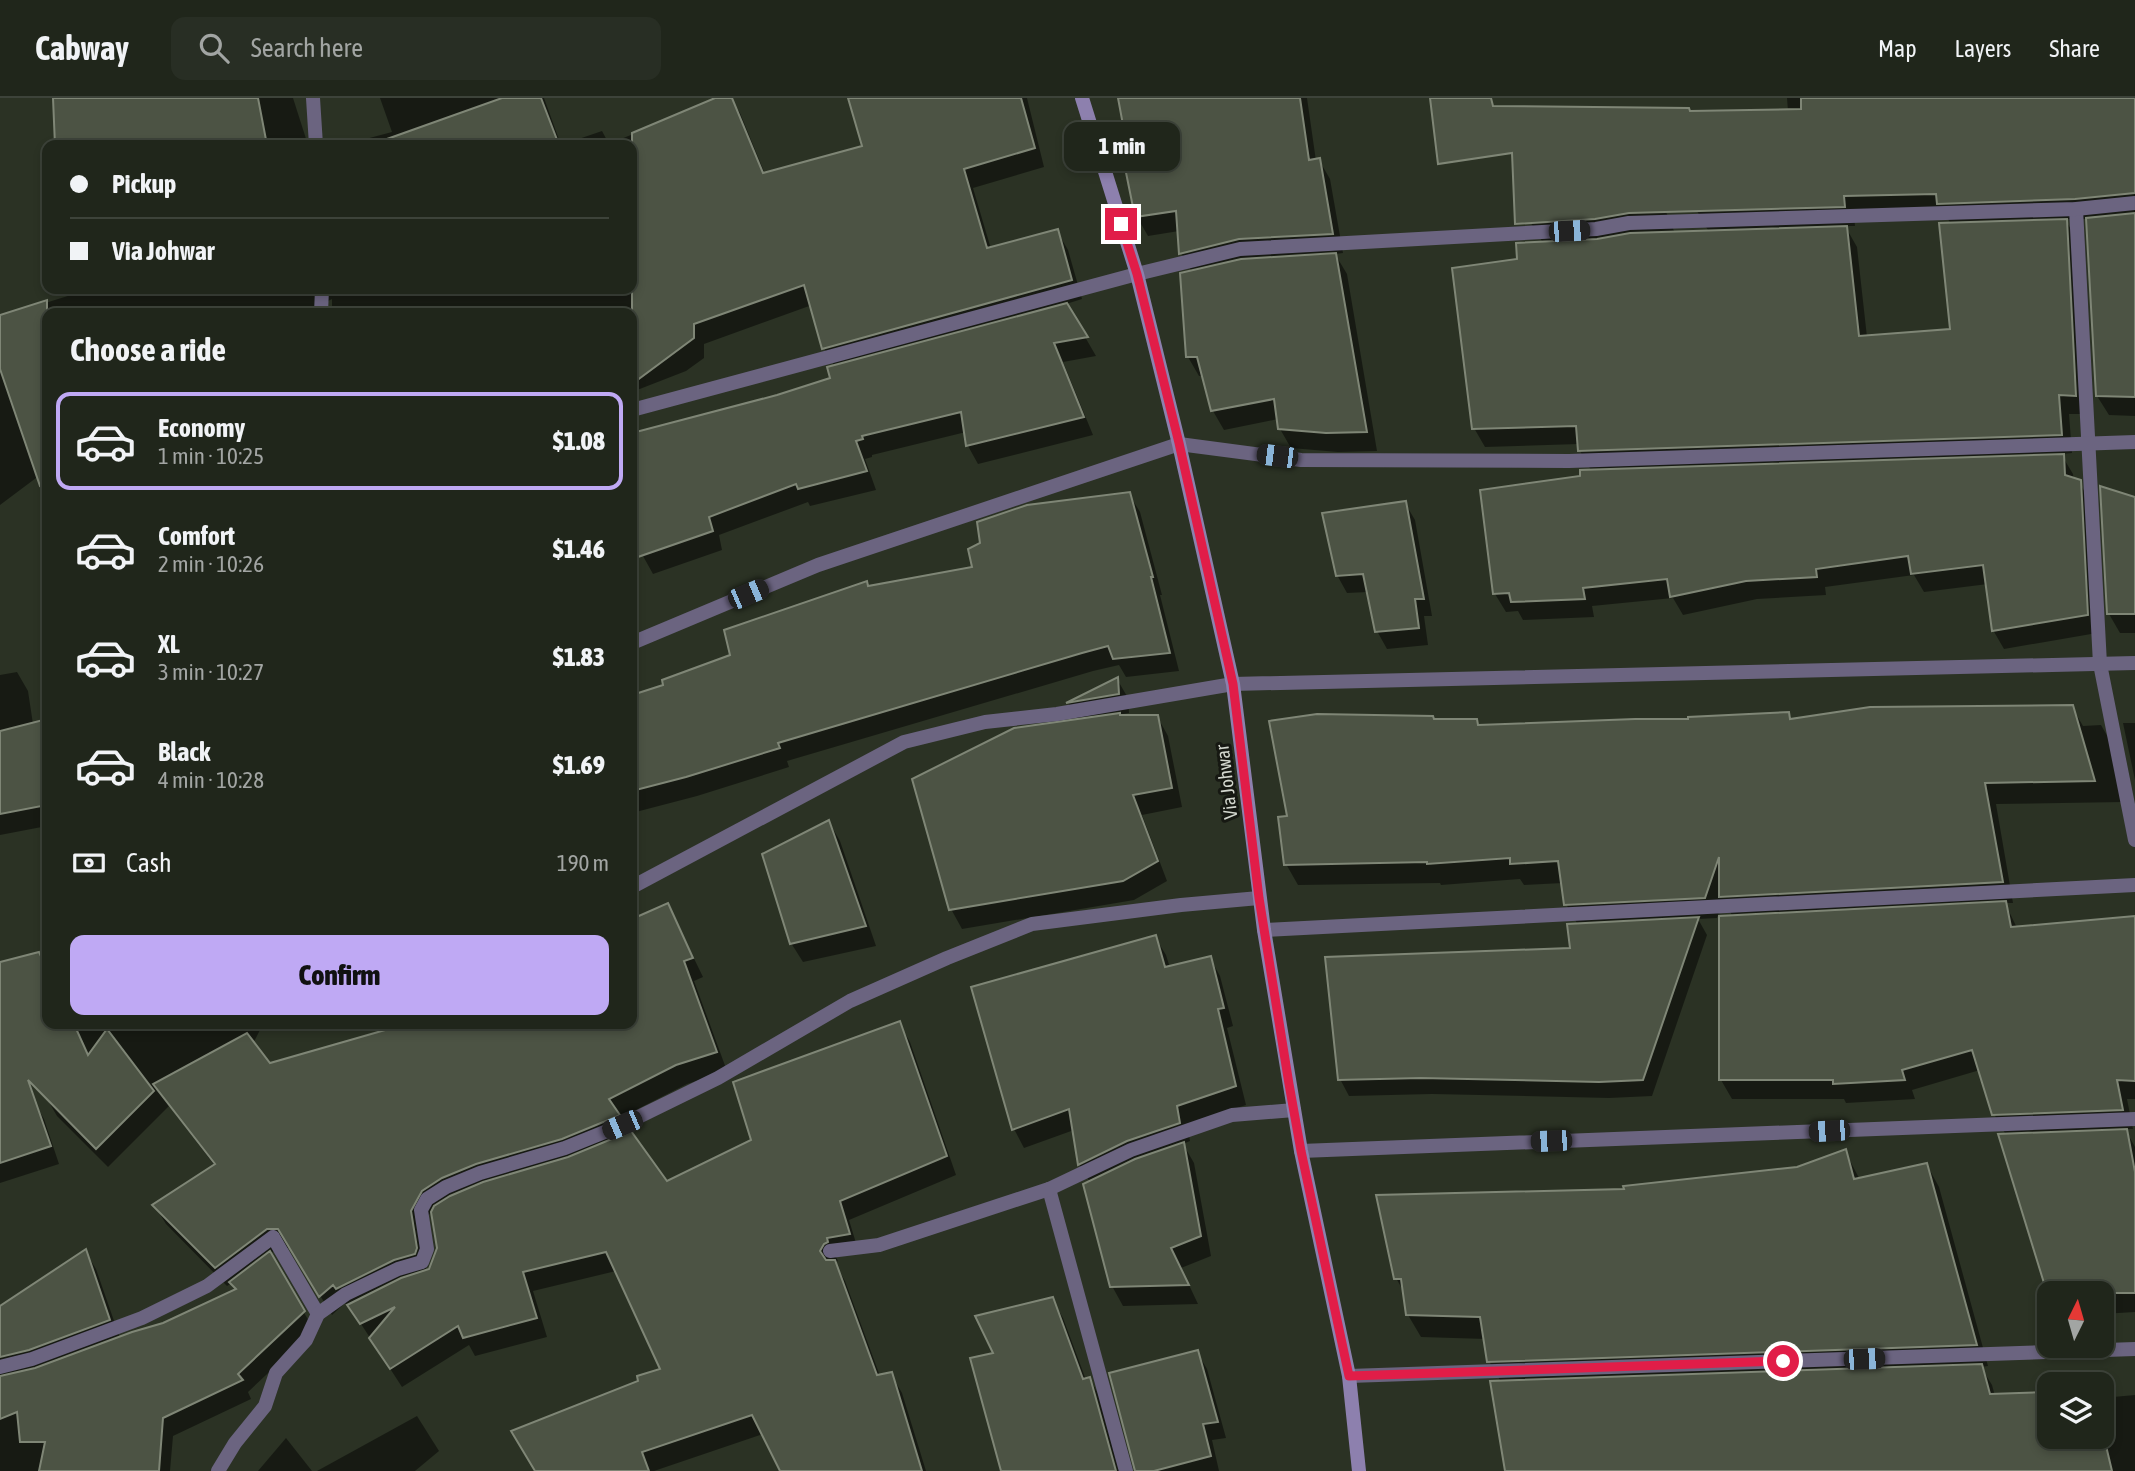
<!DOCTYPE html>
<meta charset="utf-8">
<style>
:root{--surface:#20261b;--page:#282e24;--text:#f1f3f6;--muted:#a2a5a3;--line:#3d433a;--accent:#bfa9f4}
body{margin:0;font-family:"Asap Condensed",sans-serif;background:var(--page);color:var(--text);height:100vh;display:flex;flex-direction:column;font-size:26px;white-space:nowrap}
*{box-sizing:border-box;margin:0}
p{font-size:23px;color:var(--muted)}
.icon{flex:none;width:38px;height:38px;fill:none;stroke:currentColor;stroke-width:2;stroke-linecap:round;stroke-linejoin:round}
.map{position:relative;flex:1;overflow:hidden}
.panel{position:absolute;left:42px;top:210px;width:595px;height:721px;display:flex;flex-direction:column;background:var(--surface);border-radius:14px;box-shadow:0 4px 10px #0003,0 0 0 2px var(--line)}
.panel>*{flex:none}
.banner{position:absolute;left:42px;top:42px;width:595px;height:154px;border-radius:14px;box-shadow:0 4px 10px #0003,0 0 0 2px var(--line);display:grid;align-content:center;height:154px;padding:0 28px;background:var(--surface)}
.needle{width:46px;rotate:5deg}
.fabs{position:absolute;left:2037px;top:1183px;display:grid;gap:14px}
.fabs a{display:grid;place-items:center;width:77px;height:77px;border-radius:14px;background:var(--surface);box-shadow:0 4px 10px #0003,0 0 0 2px var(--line);font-size:35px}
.end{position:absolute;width:32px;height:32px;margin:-16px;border:9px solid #e11d48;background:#fff;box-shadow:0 0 0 4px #fff}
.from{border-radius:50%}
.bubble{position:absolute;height:49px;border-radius:14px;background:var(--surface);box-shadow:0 4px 10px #0003,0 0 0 2px var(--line);font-size:23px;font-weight:800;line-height:49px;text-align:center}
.car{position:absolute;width:21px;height:42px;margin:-21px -10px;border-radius:9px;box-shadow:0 0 5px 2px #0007;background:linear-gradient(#222 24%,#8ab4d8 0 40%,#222 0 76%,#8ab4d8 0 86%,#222 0)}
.banner b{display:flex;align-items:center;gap:24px;height:66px;font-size:26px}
.banner b+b{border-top:2px solid var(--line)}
.banner i{width:18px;height:18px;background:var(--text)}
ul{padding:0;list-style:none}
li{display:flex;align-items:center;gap:21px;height:98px;margin:0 14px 10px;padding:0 14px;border:4px solid transparent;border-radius:14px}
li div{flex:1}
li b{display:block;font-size:26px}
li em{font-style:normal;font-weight:800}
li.on{border-color:var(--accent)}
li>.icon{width:63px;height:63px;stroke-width:1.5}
h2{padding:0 28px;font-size:32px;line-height:84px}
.pay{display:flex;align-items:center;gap:18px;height:77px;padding:0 28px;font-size:26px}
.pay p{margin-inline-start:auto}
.button{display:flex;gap:14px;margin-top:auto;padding:14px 28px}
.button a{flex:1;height:80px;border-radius:14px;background:var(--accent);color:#111;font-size:28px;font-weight:800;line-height:80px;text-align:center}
header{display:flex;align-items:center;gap:42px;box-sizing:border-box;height:98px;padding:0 35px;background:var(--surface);border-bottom:2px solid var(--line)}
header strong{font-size:33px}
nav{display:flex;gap:38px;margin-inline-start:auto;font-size:24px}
.search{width:490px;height:63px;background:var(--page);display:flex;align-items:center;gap:18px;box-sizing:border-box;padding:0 24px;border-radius:14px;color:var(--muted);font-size:26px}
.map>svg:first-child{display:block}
</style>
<header>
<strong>Cabway</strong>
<div class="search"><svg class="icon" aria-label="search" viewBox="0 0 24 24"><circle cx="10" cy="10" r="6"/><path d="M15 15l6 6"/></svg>Search here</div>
<nav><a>Map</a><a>Layers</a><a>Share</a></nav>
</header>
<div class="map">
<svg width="2135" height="1373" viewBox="0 0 2135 1373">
<rect width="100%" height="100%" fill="#2b3224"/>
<g fill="#0007" fill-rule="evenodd">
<path d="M 55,0 L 293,0 L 308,47 L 57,47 Z"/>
<path d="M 380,0 L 544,0 L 561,47 L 602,33 L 609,46 L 720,0 L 731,0 L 740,15 L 765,76 L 865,49 L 850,0 L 1027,0 L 1044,69 L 973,90 L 991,151 L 1057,133 L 1068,152 L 1082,201 L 1066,206 L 1096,258 L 1063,264 L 1093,337 L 978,366 L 968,348 L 966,334 L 872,357 L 872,359 L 865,361 L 876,392 L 810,408 L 808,404 L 719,437 L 722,452 L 653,476 L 643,458 L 632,413 L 632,339 L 641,334 L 777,299 L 832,281 L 835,269 L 824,250 L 812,207 L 704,246 L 704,260 L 686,273 L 632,294 L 632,215 L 332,215 L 332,201 L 324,205 L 324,215 L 47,215 L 47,380 L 44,374 L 0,407 L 0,219 L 71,197 L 69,191 L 632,191 L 632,47 L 343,47 L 392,34 Z"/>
<path d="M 1120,0 L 1307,0 L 1316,63 L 1319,62 L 1330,81 L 1343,155 L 1335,156 L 1347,176 L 1377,353 L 1338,354 L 1291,350 L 1280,331 L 1278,321 L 1224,332 L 1213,313 L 1204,278 L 1199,278 L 1188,259 L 1192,174 L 1181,155 L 1179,133 L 1148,138 L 1137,119 L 1128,45 Z"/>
<path d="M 1787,0 L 2135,0 L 2135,318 L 2109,317 L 2097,298 L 2088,121 L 2065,121 L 2077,142 L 2086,316 L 2069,316 L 2072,355 L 2061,356 L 2073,376 L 2074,382 L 2079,384 L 2090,403 L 2097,535 L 2004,551 L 1993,532 L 1988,486 L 1924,494 L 1914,477 L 1825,489 L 1826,497 L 1757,501 L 1683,517 L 1673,500 L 1592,508 L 1594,519 L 1523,522 L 1518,513 L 1506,514 L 1495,496 L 1582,379 L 1592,374 L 1580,353 L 1579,346 L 1485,349 L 1474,330 L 1518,163 L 1543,145 L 1531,125 L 1631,30 L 1674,133 L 1670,134 L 1682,154 L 1709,134 L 1697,113 L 1788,13 ZM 1944,115 L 1951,126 L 1951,232 L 1867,239 L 1857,149 L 1845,128 L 1855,128 L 1854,117 Z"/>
<path d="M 1129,396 L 1140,414 L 1162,497 L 1160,497 L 1179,573 L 1126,579 L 1119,567 L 1093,573 L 787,663 L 789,669 L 697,698 L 632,715 L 632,617 L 678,603 L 733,559 L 866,485 L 869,490 L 975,470 Z"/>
<path d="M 2135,401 L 2135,535 L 2120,535 L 2109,516 Z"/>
<path d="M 1405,405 L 1415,422 L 1432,518 L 1424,518 L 1428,547 L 1387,551 L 1377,533 L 1368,494 L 1347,495 L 1337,477 Z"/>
<path d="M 17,574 L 28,593 L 33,626 L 47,623 L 47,728 L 0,737 L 0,577 Z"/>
<path d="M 1117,581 L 1128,600 L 1129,615 L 1118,617 L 1118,619 L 1157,618 L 1168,638 L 1182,709 L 1142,717 L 1167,783 L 1134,802 L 962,831 L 951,811 L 1078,623 L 1068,605 Z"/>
<path d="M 2072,609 L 2083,628 L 2101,627 L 2113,648 L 2124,704 L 1996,706 L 2013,805 L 2005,805 L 2017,830 L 2135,820 L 2135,1001 L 2127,1001 L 2133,1031 L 2125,1031 L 2135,1049 L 2135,1214 L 2102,1216 L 2102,1195 L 2049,1196 L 2000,1038 L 2006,1037 L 1994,1016 L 1980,972 L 1912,992 L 1915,1001 L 1846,1005 L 1844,1001 L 1732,1001 L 1721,982 L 1733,819 L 1723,802 L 1717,820 L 1698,821 L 1707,837 L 1652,998 L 1609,1000 L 1432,996 L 1349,998 L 1340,981 L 1572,852 L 1578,827 L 1566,806 L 1563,785 L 1524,787 L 1520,781 L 1441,787 L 1440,785 L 1298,787 L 1286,766 L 1290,720 L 1434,623 L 1476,623 L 1480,629 L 1690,623 L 1788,616 L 1791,622 Z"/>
<path d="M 2123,625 L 2135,625 L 2135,683 L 2135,682 Z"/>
<path d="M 829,724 L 840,743 L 876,848 L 803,864 L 791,845 Z"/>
<path d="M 668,807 L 703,879 L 694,883 L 727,973 L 687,986 L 620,1020 L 629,1036 L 667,1085 L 753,1043 L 899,925 L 910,944 L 956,1077 L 849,1122 L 859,1155 L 836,1159 L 838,1163 L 835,1165 L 845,1183 L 880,1278 L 891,1276 L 902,1295 L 926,1373 L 782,1373 L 763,1336 L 654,1373 L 537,1373 L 641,1284 L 662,1272 L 616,1173 L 533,1193 L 547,1239 L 475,1258 L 469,1247 L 402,1289 L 350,1209 L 345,1205 L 332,1217 L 291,1150 L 278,1150 L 270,1156 L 314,1232 L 248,1294 L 251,1301 L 173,1338 L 170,1373 L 0,1373 L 0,1210 L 85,1153 L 96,1171 L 120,1240 L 164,1227 L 236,1193 L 232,1185 L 227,1188 L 166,1126 L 155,1108 L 215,1068 L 169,1008 L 108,1069 L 57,1018 L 46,999 L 105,978 L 0,981 L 0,866 L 38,856 L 47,872 L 47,926 L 263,926 L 237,977 L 413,926 L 632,926 L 632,823 ZM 432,1112 L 438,1150 L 430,1172 L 426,1174 L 423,1127 Z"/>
<path d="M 1155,839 L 1166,857 L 1170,870 L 1210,860 L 1220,878 L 1233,928 L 1227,930 L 1246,1007 L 1187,1026 L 1190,1043 L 1183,1046 L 1194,1065 L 1211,1158 L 1181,1170 L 1198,1206 L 1123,1208 L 1112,1188 L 1090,1084 L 1079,1066 L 1074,1032 L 1024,1050 L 1014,1031 Z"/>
<path d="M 34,1004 L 44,1021 L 59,1066 L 0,1085 L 0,1016 Z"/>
<path d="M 1845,1053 L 1860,1082 L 1927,1067 L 1939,1089 L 1988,1268 L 1981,1269 L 1992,1287 L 1995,1298 L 2049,1295 L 2049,1339 L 2102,1339 L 2102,1300 L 2135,1297 L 2135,1373 L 1506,1373 L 1501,1284 L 1489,1263 L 1486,1241 L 1421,1239 L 1408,1217 L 1405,1196 L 1396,1180 L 1626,1093 L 1797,1071 Z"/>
<path d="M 1052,1201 L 1063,1220 L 1086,1282 L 1090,1281 L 1101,1301 L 1120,1373 L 1003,1373 L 996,1257 Z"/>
<path d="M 1197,1254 L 1207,1271 L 1226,1340 L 1212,1342 L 1219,1373 L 1137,1373 Z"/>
<path d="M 417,1318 L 439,1353 L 415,1373 L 317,1373 Z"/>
<path d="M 286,1340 L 312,1373 L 258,1373 Z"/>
</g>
<g fill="#4c5344" stroke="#7f8676" stroke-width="2">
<path d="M 53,0 L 258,0 L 267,47 L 55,47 Z"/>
<path d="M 502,0 L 541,0 L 559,47 L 388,47 L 387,41 Z"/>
<path d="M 715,0 L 732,0 L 763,75 L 862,48 L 848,0 L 1021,0 L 1035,50 L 964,71 L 987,150 L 1058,131 L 1072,182 L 822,251 L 804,187 L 694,226 L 694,240 L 632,286 L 632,35 Z"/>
<path d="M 1118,0 L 1300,0 L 1309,62 L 1320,60 L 1333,136 L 1239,141 L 1179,156 L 1176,113 L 1135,119 L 1120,45 L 1126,43 Z"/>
<path d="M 1430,0 L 1491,0 L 1493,8 L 1689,10 L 1690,13 L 1801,11 L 1801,0 L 2135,0 L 2135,95 L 2075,101 L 1937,106 L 1936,96 L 1844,98 L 1845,109 L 1629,115 L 1595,121 L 1515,126 L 1512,55 L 1438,66 Z"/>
<path d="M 2135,115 L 2135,299 L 2096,298 L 2086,120 Z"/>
<path d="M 2067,121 L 2076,298 L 2059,297 L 2062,337 L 1578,353 L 1576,328 L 1472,331 L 1452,170 L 1517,161 L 1516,145 L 1597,141 L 1630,135 L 1847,128 L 1859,238 L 1950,231 L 1939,125 Z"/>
<path d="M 1336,155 L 1367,334 L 1326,335 L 1278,331 L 1274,301 L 1211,313 L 1197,259 L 1186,259 L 1180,175 L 1241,161 Z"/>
<path d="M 47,202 L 47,386 L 40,388 L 0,271 L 0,217 Z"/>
<path d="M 1067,205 L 1088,239 L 1054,245 L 1084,319 L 966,348 L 961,314 L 862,338 L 863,341 L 856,343 L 867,373 L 798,391 L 796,386 L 709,419 L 713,433 L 632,461 L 632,335 L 777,297 L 830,280 L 827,269 Z"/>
<path d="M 2064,356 L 2065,377 L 2081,382 L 2088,517 L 1992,533 L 1983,467 L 1911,476 L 1908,458 L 1816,471 L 1817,479 L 1746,483 L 1670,499 L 1667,481 L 1583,490 L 1585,501 L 1511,504 L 1509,495 L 1493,496 L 1480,392 L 1580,378 L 1580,372 Z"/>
<path d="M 2100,388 L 2135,399 L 2135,516 L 2107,516 Z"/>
<path d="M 1130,394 L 1153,479 L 1151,479 L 1170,555 L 1113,561 L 1108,548 L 1082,555 L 778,645 L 780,650 L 686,679 L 632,693 L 632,597 L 663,587 L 662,582 L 730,557 L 724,532 L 867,483 L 868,488 L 972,469 L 968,451 L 980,445 L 977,424 L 1027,407 Z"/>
<path d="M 1406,403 L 1424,501 L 1415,501 L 1419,530 L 1375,534 L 1363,476 L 1336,478 L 1322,415 Z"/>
<path d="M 1118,579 L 1119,596 L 1066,605 Z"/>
<path d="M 2073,607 L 2095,683 L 1985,685 L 2003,784 L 1719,799 L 1719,759 L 1705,800 L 1564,807 L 1558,763 L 1510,766 L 1510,760 L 1427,766 L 1427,764 L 1284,767 L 1278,719 L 1287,718 L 1269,623 L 1317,616 L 1433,618 L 1434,621 L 1477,621 L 1478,627 L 1635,621 L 1688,621 L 1688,619 L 1789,614 L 1790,621 L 1870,609 Z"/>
<path d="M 1120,615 L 1120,617 L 1158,617 L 1172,690 L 1133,697 L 1158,763 L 1123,783 L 949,812 L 912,681 L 1014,630 Z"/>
<path d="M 47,621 L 47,707 L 0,716 L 0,633 Z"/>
<path d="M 829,722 L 866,828 L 790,846 L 762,756 Z"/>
<path d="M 2006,803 L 2011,829 L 2135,818 L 2135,983 L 2117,982 L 2123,1012 L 1992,1017 L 1972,952 L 1902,972 L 1905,982 L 1833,986 L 1833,982 L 1719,982 L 1719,818 Z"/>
<path d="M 668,805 L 693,860 L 684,863 L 717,954 L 676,967 L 609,1001 L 620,1017 L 618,1018 L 562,1041 L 476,1066 L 442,1080 L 422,1093 L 411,1113 L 417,1150 L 415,1156 L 394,1162 L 336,1191 L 333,1187 L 319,1199 L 278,1131 L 267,1131 L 215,1170 L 152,1107 L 215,1066 L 153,986 L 247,935 L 270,965 L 406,926 L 632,926 L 632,821 Z"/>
<path d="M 1699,819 L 1643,982 L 1599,984 L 1421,980 L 1338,982 L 1325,859 L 1570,850 L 1567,826 Z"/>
<path d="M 1156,837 L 1165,869 L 1211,858 L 1224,910 L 1218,911 L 1236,988 L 1177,1008 L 1180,1025 L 1127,1043 L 1078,1067 L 1069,1011 L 1012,1032 L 971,889 Z"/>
<path d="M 39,854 L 47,871 L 47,926 L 74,926 L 88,957 L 107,931 L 154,993 L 96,1051 L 28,982 L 51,1048 L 0,1065 L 0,864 Z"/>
<path d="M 900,923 L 947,1058 L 840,1103 L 850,1136 L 827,1140 L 828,1144 L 824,1146 L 820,1153 L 826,1162 L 835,1162 L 877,1277 L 892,1274 L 922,1373 L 780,1373 L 752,1317 L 642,1354 L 649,1373 L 535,1373 L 511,1333 L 638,1283 L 637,1278 L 660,1271 L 606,1154 L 523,1174 L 537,1220 L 463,1240 L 458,1228 L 390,1271 L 369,1240 L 395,1209 L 360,1226 L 347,1207 L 401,1180 L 429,1171 L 437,1150 L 431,1114 L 434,1108 L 450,1098 L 483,1084 L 568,1059 L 631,1033 L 667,1083 L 751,1042 L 733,984 Z"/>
<path d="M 2127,1031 L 2135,1074 L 2135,1195 L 2049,1195 L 2048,1198 L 1998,1036 Z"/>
<path d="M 1184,1044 L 1201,1138 L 1171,1150 L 1189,1187 L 1110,1189 L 1083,1086 L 1135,1061 Z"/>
<path d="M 1846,1051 L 1854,1081 L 1927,1065 L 1977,1247 L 1487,1264 L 1480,1219 L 1406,1217 L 1401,1181 L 1394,1181 L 1376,1097 L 1624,1091 L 1623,1088 L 1797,1069 Z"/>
<path d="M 86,1151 L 110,1222 L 29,1252 L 0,1259 L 0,1208 Z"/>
<path d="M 270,1153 L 305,1213 L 238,1276 L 243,1282 L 163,1320 L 159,1373 L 39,1373 L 45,1344 L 20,1344 L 17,1314 L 0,1321 L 0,1278 L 35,1270 L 132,1234 L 163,1225 L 236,1191 L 229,1184 Z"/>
<path d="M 1053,1199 L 1083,1281 L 1090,1279 L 1116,1373 L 1001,1373 L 970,1260 L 993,1255 L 975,1218 Z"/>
<path d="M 1198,1252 L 1218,1324 L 1203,1326 L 1211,1358 L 1154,1373 L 1135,1373 L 1109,1275 Z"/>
<path d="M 1982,1266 L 1990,1296 L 2049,1294 L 2049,1339 L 2102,1339 L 2102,1331 L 2112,1373 L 1505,1373 L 1490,1283 Z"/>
</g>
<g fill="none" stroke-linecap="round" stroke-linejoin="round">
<g stroke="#6b6480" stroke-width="14">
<path d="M 313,0 L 316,47"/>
<path d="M 2076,111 L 2100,566 L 2135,742"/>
<path d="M 321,215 L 322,191"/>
<path d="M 632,312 L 1137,176 L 1240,151 L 1596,131 L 1629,125 L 2076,111 L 2135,105"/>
<path d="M 632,545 L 818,467 L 1179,346 L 1301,362 L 1569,363 L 2135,344"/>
<path d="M 632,789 L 904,644 L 985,624 L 1057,616 L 1233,586 L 2135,565"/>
<path d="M 1264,832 L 2135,787"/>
<path d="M 1301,1053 L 2135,1021"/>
<path d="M 1049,1091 L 1126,1373"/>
<path d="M 830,1153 L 879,1147 L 1049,1091 L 1131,1052 L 1232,1017 L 1294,1012"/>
<path d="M 0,1269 L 32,1261 L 142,1220 L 207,1188 L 273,1139 L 318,1216"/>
<path d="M 1349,1278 L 2135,1251"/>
<path d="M 218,1373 L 235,1345 L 265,1308 L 276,1275 L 306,1242 L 318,1216 L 346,1196 L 398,1171 L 422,1164 L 427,1151 L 421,1112 L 427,1101 L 446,1089 L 480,1075 L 565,1050 L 622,1027 L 718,980 L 850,903 L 947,860 L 1032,826 L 1181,807 L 1259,800"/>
</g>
<path stroke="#8d80ae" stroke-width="14" d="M 1082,0 L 1137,176 L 1179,346 L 1233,586 L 1264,832 L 1301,1053 L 1349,1278 L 1359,1373"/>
</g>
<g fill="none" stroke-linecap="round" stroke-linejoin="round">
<path stroke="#e11d48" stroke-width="9" d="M 1121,126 L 1137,176 L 1179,345 L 1233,586 L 1259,800 L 1289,986 L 1301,1053 L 1349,1278 L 1783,1263"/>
</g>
<g text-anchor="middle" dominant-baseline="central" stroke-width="6" stroke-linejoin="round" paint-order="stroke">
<g font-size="19" fill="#d3d7ce" stroke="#161812">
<text transform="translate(1226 684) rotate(-97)">Via Johwar</text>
</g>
</g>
</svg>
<div class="fabs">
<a><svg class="needle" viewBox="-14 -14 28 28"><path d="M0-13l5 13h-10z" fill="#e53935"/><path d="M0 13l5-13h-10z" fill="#a2a5a3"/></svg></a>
<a><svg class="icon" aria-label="layers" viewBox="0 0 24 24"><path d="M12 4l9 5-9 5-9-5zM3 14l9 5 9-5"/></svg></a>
</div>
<i class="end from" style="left:1783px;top:1263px"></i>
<i class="end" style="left:1121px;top:126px"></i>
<div class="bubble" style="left:1064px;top:24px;width:116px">1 min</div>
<i class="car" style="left:1569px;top:133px;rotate:87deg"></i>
<i class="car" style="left:1277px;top:358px;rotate:277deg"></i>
<i class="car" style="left:748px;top:496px;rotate:67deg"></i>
<i class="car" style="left:622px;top:1027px;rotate:247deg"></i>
<i class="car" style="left:1829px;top:1033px;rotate:267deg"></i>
<i class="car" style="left:1551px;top:1043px;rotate:268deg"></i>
<i class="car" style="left:1864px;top:1261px;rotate:88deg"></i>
<div class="banner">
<b><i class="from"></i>Pickup</b>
<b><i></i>Via Johwar</b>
</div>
<section class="panel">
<h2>Choose a ride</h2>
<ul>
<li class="on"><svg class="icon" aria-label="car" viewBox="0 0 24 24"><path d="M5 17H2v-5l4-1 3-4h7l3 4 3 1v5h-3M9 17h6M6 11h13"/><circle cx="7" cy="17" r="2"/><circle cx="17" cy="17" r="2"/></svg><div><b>Economy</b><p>1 min · 10:25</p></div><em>$1.08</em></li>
<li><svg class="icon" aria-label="car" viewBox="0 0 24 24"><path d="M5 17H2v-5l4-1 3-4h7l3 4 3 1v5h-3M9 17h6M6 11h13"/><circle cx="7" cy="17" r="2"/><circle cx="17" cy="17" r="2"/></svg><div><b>Comfort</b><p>2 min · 10:26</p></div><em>$1.46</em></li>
<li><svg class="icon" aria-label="car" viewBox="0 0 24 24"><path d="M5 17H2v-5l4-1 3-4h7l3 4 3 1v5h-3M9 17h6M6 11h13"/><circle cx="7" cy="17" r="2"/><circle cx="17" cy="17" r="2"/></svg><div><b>XL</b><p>3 min · 10:27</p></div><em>$1.83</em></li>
<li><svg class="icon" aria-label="car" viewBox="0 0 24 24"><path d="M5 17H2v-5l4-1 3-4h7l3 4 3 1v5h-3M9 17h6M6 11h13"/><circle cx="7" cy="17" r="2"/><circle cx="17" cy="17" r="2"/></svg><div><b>Black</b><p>4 min · 10:28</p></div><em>$1.69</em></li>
</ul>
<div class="pay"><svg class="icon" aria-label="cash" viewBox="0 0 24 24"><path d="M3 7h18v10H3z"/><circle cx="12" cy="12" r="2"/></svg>Cash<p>190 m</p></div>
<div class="button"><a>Confirm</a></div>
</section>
</div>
